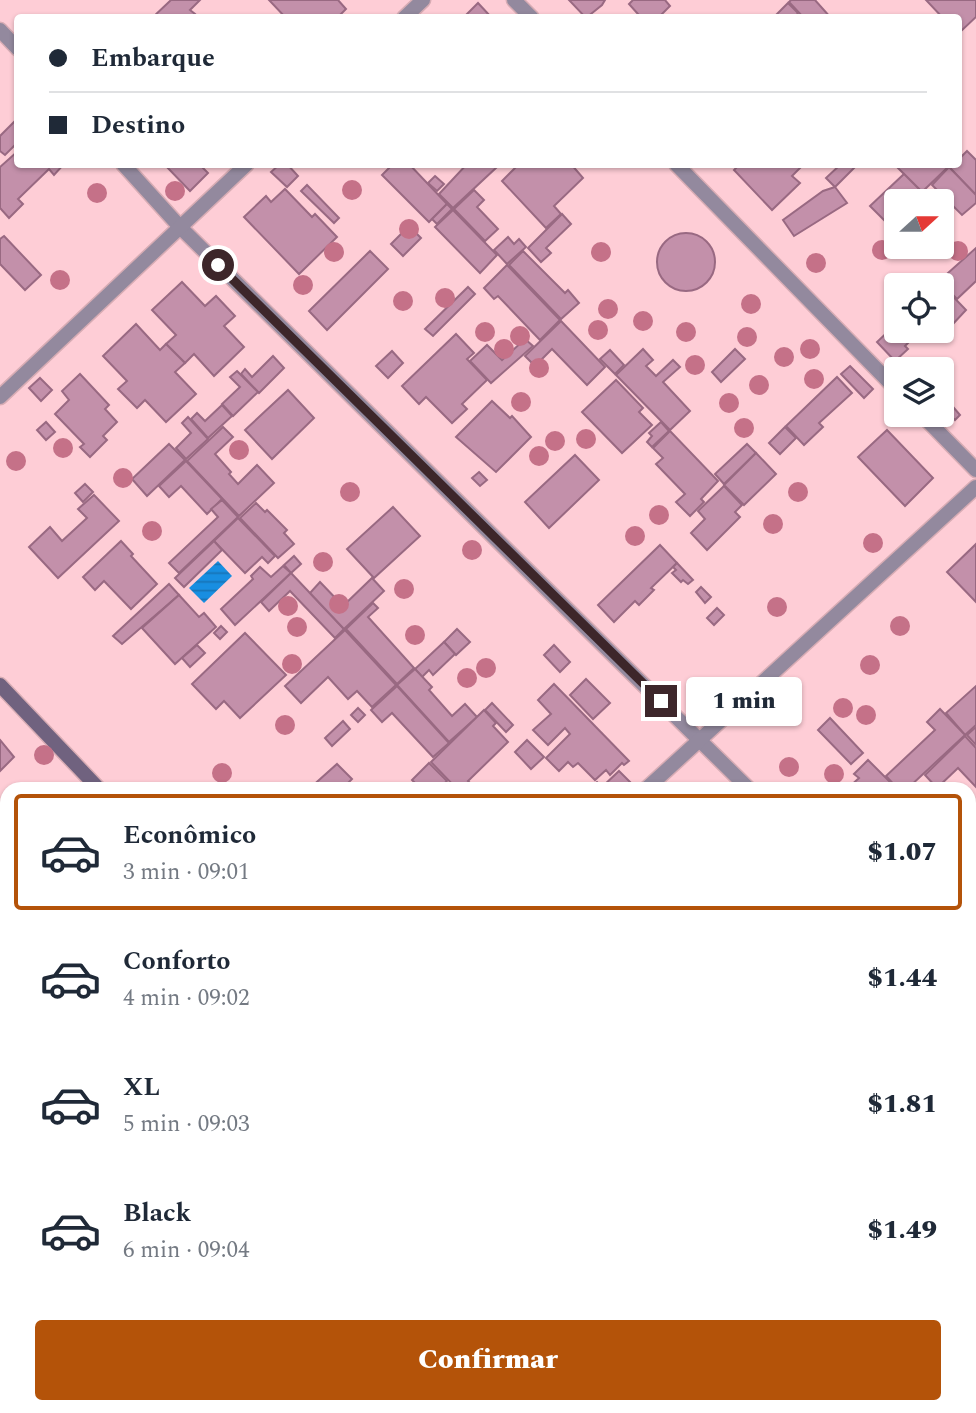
<!DOCTYPE html>
<html lang="pt">
<meta charset="utf-8">
<style>
:root{--surface:#fff;--page:#f2f2f3;--text:#1f2937;--muted:#747a83;--line:#e0e1e3;--accent:#b45309}
body{margin:0;font-family:Spectral,serif;background:var(--page);color:var(--text);height:100vh;display:flex;flex-direction:column;font-size:26px;white-space:nowrap}
*{box-sizing:border-box;margin:0}
p{font-size:23px;color:var(--muted)}
.icon{flex:none;width:38px;height:38px;fill:none;stroke:currentColor;stroke-width:2;stroke-linecap:round;stroke-linejoin:round}
.map{position:relative;flex:1;overflow:hidden}
.sheet{position:absolute;left:0px;top:782px;width:976px;height:632px;display:flex;flex-direction:column;background:var(--surface);border-radius:21px 21px 0 0;box-shadow:0 2px 5px #0004}
.sheet>*{flex:none}
.hud{position:absolute;left:14px;top:14px;width:948px;height:154px;border-radius:7px;box-shadow:0 2px 5px #0004;display:grid;align-content:center;height:154px;padding:0 35px;background:var(--surface)}
.needle{width:46px;rotate:69deg}
.controls{position:absolute;left:884px;top:189px;display:grid;gap:14px}
.controls a{display:grid;place-items:center;width:70px;height:70px;border-radius:7px;background:var(--surface);box-shadow:0 2px 5px #0004;font-size:35px}
.end{position:absolute;width:32px;height:32px;margin:-16px;border:9px solid #3d262a;background:#fff;box-shadow:0 0 0 4px #fff}
.from{border-radius:50%}
.bubble{position:absolute;height:49px;border-radius:7px;background:var(--surface);box-shadow:0 2px 5px #0004;font-size:23px;font-weight:800;line-height:49px;text-align:center}
.hud b{display:flex;align-items:center;gap:24px;height:66px;font-size:26px}
.hud b+b{border-top:2px solid var(--line)}
.hud i{width:18px;height:18px;background:var(--text)}
ul{padding:12px 0 0;list-style:none}
li{display:flex;align-items:center;gap:21px;height:116px;margin:0 14px 10px;padding:0 21px;border:4px solid transparent;border-radius:7px}
li div{flex:1}
li b{display:block;font-size:26px}
li em{font-style:normal;font-weight:800}
li.current{border-color:var(--accent)}
li>.icon{width:63px;height:63px;stroke-width:1.5}
.primary-button{display:flex;gap:14px;margin-top:auto;padding:14px 35px}
.primary-button a{flex:1;height:80px;border-radius:7px;background:var(--accent);color:#fff;font-size:28px;font-weight:800;line-height:80px;text-align:center}
.map>svg:first-child{display:block}
</style>
<div class="map">
<svg width="976" height="1413" viewBox="0 0 976 1413">
<defs>
<pattern id="water-rules" width="6" height="5" patternUnits="userSpaceOnUse" patternTransform="scale(1.75)"><rect width="6" height="5" fill="#188ee1"/><path d="M0 2.5h6" fill="none" stroke="#1774b7"/></pattern>
</defs>
<rect width="100%" height="100%" fill="#fecdd6"/>
<path fill="url(#water-rules)" d="M 218,561 L 232,576 L 204,603 L 189,588 Z"/>
<g fill="#c390aa" stroke="#996982" stroke-width="2">
<path d="M 171,0 L 200,0 L 190,10 L 195,14 L 192,18 L 152,18 Z"/>
<path d="M 269,0 L 338,0 L 346,9 L 337,18 L 286,18 Z"/>
<path d="M 569,0 L 605,0 L 602,5 L 586,18 Z"/>
<path d="M 633,0 L 665,0 L 670,6 L 658,18 L 634,18 L 638,14 L 629,4 Z"/>
<path d="M 791,0 L 815,0 L 831,18 L 804,18 L 789,2 Z"/>
<path d="M 926,0 L 976,0 L 976,17 L 959,33 L 959,18 L 943,18 Z"/>
<path d="M 478,3 L 492,18 L 463,18 Z"/>
<path d="M 788,3 L 798,13 L 794,18 L 773,18 Z"/>
<path d="M 18,118 L 18,142 L 5,155 L 0,151 L 0,136 Z"/>
<path d="M 18,151 L 18,164 L 64,164 L 54,175 L 49,169 L 18,199 L 23,204 L 9,218 L 0,208 L 0,167 Z"/>
<path d="M 967,151 L 976,160 L 976,195 L 950,168 L 953,164 L 959,164 L 959,159 Z"/>
<path d="M 164,164 L 199,164 L 208,173 L 190,191 Z"/>
<path d="M 280,164 L 287,164 L 298,176 L 287,187 L 271,172 Z"/>
<path d="M 393,164 L 409,164 L 447,204 L 429,222 L 382,175 Z"/>
<path d="M 467,164 L 498,166 L 453,208 L 439,194 Z"/>
<path d="M 519,164 L 571,164 L 583,178 L 554,206 L 561,214 L 546,228 L 502,181 Z"/>
<path d="M 740,164 L 804,164 L 792,176 L 800,183 L 772,210 L 734,170 Z"/>
<path d="M 841,164 L 858,164 L 835,187 L 826,178 Z"/>
<path d="M 894,164 L 946,164 L 948,167 L 922,192 Z"/>
<path d="M 949,167 L 976,195 L 976,203 L 962,215 L 932,185 Z"/>
<path d="M 904,174 L 922,192 L 912,201 L 896,201 L 896,216 L 888,224 L 870,206 Z"/>
<path d="M 435,176 L 444,184 L 437,191 L 428,183 Z"/>
<path d="M 307,185 L 339,218 L 334,223 L 301,191 Z"/>
<path d="M 835,187 L 847,203 L 794,236 L 783,220 L 823,191 Z"/>
<path d="M 285,189 L 312,217 L 315,214 L 337,237 L 299,274 L 244,217 L 266,196 L 271,202 Z"/>
<path d="M 474,190 L 484,200 L 477,207 L 498,229 L 485,241 L 454,209 Z"/>
<path d="M 447,204 L 452,209 L 437,224 L 432,219 Z"/>
<path d="M 453,210 L 497,255 L 480,273 L 435,227 Z"/>
<path d="M 562,214 L 571,224 L 546,248 L 551,253 L 541,262 L 528,248 Z"/>
<path d="M 409,226 L 421,238 L 403,256 L 391,244 Z"/>
<circle cx="686" cy="262" r="29"/>
<path d="M 4,236 L 41,275 L 25,290 L 0,264 L 0,239 Z"/>
<path d="M 508,237 L 514,244 L 519,239 L 526,247 L 507,264 L 494,250 Z"/>
<path d="M 976,248 L 976,281 L 957,299 L 939,281 Z"/>
<path d="M 370,251 L 388,269 L 327,330 L 309,311 Z"/>
<path d="M 523,251 L 565,293 L 568,290 L 579,303 L 561,319 L 509,265 Z"/>
<path d="M 507,265 L 560,320 L 540,340 L 498,296 L 494,299 L 484,288 Z"/>
<path d="M 182,282 L 205,306 L 216,296 L 235,316 L 224,326 L 244,347 L 214,376 L 194,354 L 185,363 L 166,344 L 176,335 L 152,310 Z"/>
<path d="M 942,285 L 966,310 L 952,325 L 942,315 Z"/>
<path d="M 468,287 L 475,294 L 433,336 L 425,329 Z"/>
<path d="M 561,321 L 605,367 L 587,385 L 552,349 L 535,366 L 525,356 Z"/>
<path d="M 136,324 L 160,350 L 166,344 L 185,363 L 175,372 L 196,394 L 166,422 L 145,400 L 137,408 L 118,389 L 127,381 L 103,356 Z"/>
<path d="M 896,324 L 896,331 L 920,331 L 905,346 L 908,349 L 895,361 L 877,342 Z"/>
<path d="M 456,334 L 474,353 L 467,359 L 487,380 L 462,404 L 467,409 L 452,423 L 426,397 L 419,404 L 402,386 Z"/>
<path d="M 525,339 L 533,346 L 491,383 L 470,361 L 487,345 L 502,360 Z"/>
<path d="M 643,349 L 653,360 L 646,366 L 656,376 L 673,360 L 680,367 L 663,382 L 690,411 L 670,430 L 616,375 Z"/>
<path d="M 735,349 L 745,359 L 721,382 L 712,372 Z"/>
<path d="M 610,350 L 624,365 L 615,374 L 600,359 Z"/>
<path d="M 392,351 L 403,363 L 388,378 L 376,366 Z"/>
<path d="M 273,356 L 284,368 L 259,393 L 241,374 L 245,369 L 252,377 Z"/>
<path d="M 850,366 L 873,389 L 864,398 L 841,374 Z"/>
<path d="M 237,371 L 258,392 L 233,416 L 222,404 L 240,387 L 230,377 Z"/>
<path d="M 80,374 L 109,405 L 105,409 L 117,422 L 103,436 L 107,440 L 90,457 L 80,447 L 84,444 L 55,414 L 69,400 L 62,391 Z"/>
<path d="M 837,377 L 852,393 L 819,423 L 823,427 L 804,445 L 786,426 Z"/>
<path d="M 40,378 L 52,390 L 41,401 L 29,388 Z"/>
<path d="M 616,380 L 643,408 L 639,412 L 652,425 L 622,453 L 582,412 Z"/>
<path d="M 288,390 L 314,418 L 272,459 L 245,430 Z"/>
<path d="M 942,394 L 960,415 L 955,420 L 942,407 Z"/>
<path d="M 492,401 L 510,418 L 512,416 L 531,437 L 496,472 L 456,437 Z"/>
<path d="M 222,405 L 232,416 L 208,438 L 191,419 L 197,413 L 205,421 Z"/>
<path d="M 188,417 L 208,439 L 186,459 L 176,448 L 191,433 L 182,423 Z"/>
<path d="M 46,422 L 55,432 L 46,440 L 37,430 Z"/>
<path d="M 661,422 L 669,431 L 652,447 L 647,442 L 652,436 L 649,433 Z"/>
<path d="M 223,427 L 233,437 L 215,454 L 231,472 L 229,474 L 238,484 L 257,465 L 274,483 L 239,516 L 187,461 Z"/>
<path d="M 785,427 L 796,438 L 780,454 L 769,443 Z"/>
<path d="M 887,430 L 933,478 L 905,506 L 858,457 Z"/>
<path d="M 670,431 L 718,481 L 701,499 L 704,502 L 690,516 L 676,502 L 685,494 L 656,464 L 663,458 L 653,448 Z"/>
<path d="M 169,444 L 185,460 L 147,496 L 132,479 Z"/>
<path d="M 747,444 L 756,453 L 724,484 L 715,474 Z"/>
<path d="M 756,453 L 776,474 L 744,505 L 724,485 Z"/>
<path d="M 575,455 L 599,480 L 549,528 L 525,502 Z"/>
<path d="M 186,461 L 222,499 L 207,514 L 181,486 L 169,497 L 159,486 Z"/>
<path d="M 479,472 L 487,480 L 480,486 L 472,478 Z"/>
<path d="M 85,484 L 93,492 L 83,502 L 75,493 Z"/>
<path d="M 724,486 L 742,505 L 735,512 L 740,517 L 707,550 L 691,533 L 705,519 L 698,511 Z"/>
<path d="M 94,495 L 119,521 L 58,578 L 29,547 L 50,527 L 62,541 L 87,518 L 78,509 Z"/>
<path d="M 222,500 L 238,517 L 179,573 L 169,563 L 218,517 L 211,509 Z"/>
<path d="M 256,503 L 265,512 L 267,510 L 287,530 L 284,533 L 294,544 L 278,558 L 240,518 Z"/>
<path d="M 393,507 L 420,536 L 374,578 L 347,549 Z"/>
<path d="M 238,518 L 275,556 L 268,563 L 262,557 L 245,573 L 214,541 Z"/>
<path d="M 121,541 L 133,554 L 131,556 L 157,584 L 131,609 L 104,581 L 95,590 L 83,577 Z"/>
<path d="M 214,541 L 222,550 L 184,587 L 175,578 Z"/>
<path d="M 976,544 L 976,602 L 947,572 Z"/>
<path d="M 660,545 L 677,563 L 651,588 L 654,590 L 639,605 L 635,601 L 614,622 L 598,605 Z"/>
<path d="M 294,556 L 301,564 L 291,573 L 284,565 Z"/>
<path d="M 677,563 L 693,580 L 688,584 L 683,580 L 681,582 L 672,573 L 676,570 L 673,567 Z"/>
<path d="M 283,566 L 291,573 L 235,625 L 221,609 L 253,579 L 251,576 L 260,567 L 271,577 Z"/>
<path d="M 291,573 L 344,629 L 335,638 L 290,591 L 269,611 L 261,602 Z"/>
<path d="M 372,578 L 384,591 L 344,629 L 310,593 L 320,582 L 343,606 Z"/>
<path d="M 169,584 L 179,595 L 122,644 L 113,636 Z"/>
<path d="M 701,587 L 711,597 L 705,603 L 696,592 Z"/>
<path d="M 179,595 L 199,617 L 204,613 L 216,627 L 175,664 L 142,628 Z"/>
<path d="M 373,603 L 378,608 L 368,617 L 414,668 L 397,684 L 346,629 Z"/>
<path d="M 717,608 L 724,615 L 714,625 L 707,618 Z"/>
<path d="M 221,626 L 227,632 L 220,639 L 214,633 Z"/>
<path d="M 457,629 L 470,642 L 456,655 L 444,642 Z"/>
<path d="M 345,630 L 396,685 L 372,707 L 357,691 L 348,699 L 328,677 L 301,703 L 285,686 Z"/>
<path d="M 245,633 L 286,675 L 240,718 L 224,701 L 216,709 L 192,684 Z"/>
<path d="M 444,642 L 455,654 L 433,675 L 429,670 L 422,677 L 415,669 Z"/>
<path d="M 197,645 L 205,653 L 190,667 L 182,658 Z"/>
<path d="M 554,645 L 570,662 L 560,672 L 544,655 Z"/>
<path d="M 415,669 L 432,687 L 429,690 L 452,716 L 465,704 L 477,717 L 449,742 L 397,685 Z"/>
<path d="M 586,679 L 610,703 L 593,719 L 570,695 Z"/>
<path d="M 554,684 L 629,761 L 624,765 L 622,763 L 610,775 L 606,770 L 595,780 L 578,763 L 573,767 L 568,762 L 559,771 L 546,758 L 570,734 L 565,728 L 548,745 L 533,730 L 551,714 L 538,700 Z"/>
<path d="M 397,686 L 449,743 L 433,757 L 392,713 L 382,722 L 371,710 Z"/>
<path d="M 976,686 L 976,725 L 965,735 L 946,713 Z"/>
<path d="M 492,703 L 513,725 L 506,732 L 485,710 Z"/>
<path d="M 358,708 L 365,715 L 358,722 L 351,715 Z"/>
<path d="M 940,709 L 965,735 L 907,789 L 898,789 L 886,776 L 935,730 L 927,722 Z"/>
<path d="M 484,710 L 496,723 L 493,726 L 508,742 L 468,781 L 476,789 L 457,789 L 431,762 Z"/>
<path d="M 830,718 L 863,753 L 851,764 L 818,730 Z"/>
<path d="M 343,721 L 350,729 L 332,746 L 325,738 Z"/>
<path d="M 976,727 L 976,745 L 967,735 Z"/>
<path d="M 965,736 L 976,748 L 976,787 L 958,768 L 937,788 L 925,775 Z"/>
<path d="M 0,740 L 14,757 L 0,771 Z"/>
<path d="M 527,740 L 544,757 L 531,769 L 515,752 Z"/>
<path d="M 868,760 L 897,789 L 847,789 L 859,778 L 854,774 Z"/>
<path d="M 429,763 L 447,781 L 438,789 L 421,789 L 412,780 Z"/>
<path d="M 337,764 L 352,779 L 349,782 L 356,789 L 309,789 Z"/>
<path d="M 619,771 L 631,783 L 624,789 L 589,789 L 597,782 L 602,787 Z"/>
<path d="M 973,837 L 976,840 L 976,881 L 972,886 L 970,885 L 970,841 Z"/>
<path d="M 970,891 L 976,897 L 976,960 L 970,953 Z"/>
<path d="M 0,943 L 7,950 L 7,967 L 0,974 Z"/>
<path d="M 6,1144 L 7,1187 L 0,1194 L 0,1149 Z"/>
<path d="M 7,1187 L 7,1204 L 0,1211 L 0,1194 Z"/>
<path d="M 976,1235 L 976,1253 L 970,1259 L 970,1241 Z"/>
<path d="M 976,1254 L 976,1298 L 970,1291 L 970,1260 Z"/>
<path d="M 976,1355 L 976,1395 L 970,1388 L 970,1361 Z"/>
<path d="M 236,1407 L 266,1407 L 274,1410 L 273,1413 L 238,1413 L 234,1412 Z"/>
<path d="M 334,1407 L 360,1407 L 357,1413 L 332,1413 Z"/>
<path d="M 360,1407 L 388,1407 L 404,1413 L 358,1413 Z"/>
<path d="M 390,1407 L 420,1407 L 418,1413 L 406,1413 Z"/>
<path d="M 421,1407 L 483,1407 L 481,1413 L 419,1413 Z"/>
<path d="M 484,1407 L 490,1407 L 505,1413 L 481,1413 Z"/>
<path d="M 596,1407 L 623,1407 L 629,1409 L 630,1407 L 634,1407 L 645,1411 L 644,1413 L 594,1413 Z"/>
<path d="M 658,1407 L 667,1407 L 673,1413 L 655,1413 Z"/>
</g>
<g fill="none" stroke-linecap="round" stroke-linejoin="round">
<g stroke="#d7acb4" stroke-width="17">
<g id="street">
<path d="M 514,0 L 532,18"/>
<path d="M 404,18 L 423,0"/>
<path d="M 0,30 L 18,49"/>
<path d="M 123,164 L 180,227 L 749,789"/>
<path d="M 676,164 L 896,389"/>
<path d="M 0,397 L 247,164"/>
<path d="M 922,415 L 976,470"/>
<path d="M 646,789 L 976,487"/>
<path d="M 970,1014 L 976,1020"/>
<path d="M 0,1292 L 7,1299"/>
<path d="M 116,1407 L 122,1413"/>
<path d="M 144,1413 L 146,1407"/>
<path d="M 554,1413 L 556,1407"/>
</g>
</g>
<g stroke="#d7acb4" stroke-width="17">
<g id="secondary">
<path d="M 0,685 L 99,789"/>
<path d="M 679,1407 L 685,1413"/>
</g>
</g>
<use href="#street" stroke="#93899e" stroke-width="14"/>
<use href="#secondary" stroke="#70627f" stroke-width="14"/>
</g>
<g fill="#c57188">
<circle cx="352" cy="190" r="10"/>
<circle cx="175" cy="191" r="10"/>
<circle cx="97" cy="193" r="10"/>
<circle cx="409" cy="229" r="10"/>
<circle cx="882" cy="250" r="10"/>
<circle cx="958" cy="251" r="10"/>
<circle cx="334" cy="252" r="10"/>
<circle cx="601" cy="252" r="10"/>
<circle cx="816" cy="263" r="10"/>
<circle cx="60" cy="280" r="10"/>
<circle cx="303" cy="285" r="10"/>
<circle cx="445" cy="298" r="10"/>
<circle cx="403" cy="301" r="10"/>
<circle cx="751" cy="304" r="10"/>
<circle cx="608" cy="309" r="10"/>
<circle cx="643" cy="321" r="10"/>
<circle cx="598" cy="330" r="10"/>
<circle cx="485" cy="332" r="10"/>
<circle cx="686" cy="332" r="10"/>
<circle cx="520" cy="336" r="10"/>
<circle cx="747" cy="337" r="10"/>
<circle cx="504" cy="349" r="10"/>
<circle cx="810" cy="349" r="10"/>
<circle cx="784" cy="357" r="10"/>
<circle cx="695" cy="365" r="10"/>
<circle cx="539" cy="368" r="10"/>
<circle cx="814" cy="379" r="10"/>
<circle cx="759" cy="385" r="10"/>
<circle cx="521" cy="402" r="10"/>
<circle cx="729" cy="403" r="10"/>
<circle cx="744" cy="428" r="10"/>
<circle cx="586" cy="439" r="10"/>
<circle cx="555" cy="441" r="10"/>
<circle cx="63" cy="448" r="10"/>
<circle cx="239" cy="450" r="10"/>
<circle cx="539" cy="456" r="10"/>
<circle cx="16" cy="461" r="10"/>
<circle cx="123" cy="478" r="10"/>
<circle cx="350" cy="492" r="10"/>
<circle cx="798" cy="492" r="10"/>
<circle cx="659" cy="515" r="10"/>
<circle cx="773" cy="524" r="10"/>
<circle cx="152" cy="531" r="10"/>
<circle cx="635" cy="536" r="10"/>
<circle cx="873" cy="543" r="10"/>
<circle cx="472" cy="550" r="10"/>
<circle cx="323" cy="562" r="10"/>
<circle cx="404" cy="589" r="10"/>
<circle cx="339" cy="604" r="10"/>
<circle cx="288" cy="606" r="10"/>
<circle cx="777" cy="607" r="10"/>
<circle cx="900" cy="626" r="10"/>
<circle cx="297" cy="627" r="10"/>
<circle cx="415" cy="635" r="10"/>
<circle cx="292" cy="664" r="10"/>
<circle cx="870" cy="665" r="10"/>
<circle cx="486" cy="668" r="10"/>
<circle cx="467" cy="678" r="10"/>
<circle cx="843" cy="708" r="10"/>
<circle cx="866" cy="715" r="10"/>
<circle cx="285" cy="725" r="10"/>
<circle cx="44" cy="755" r="10"/>
<circle cx="789" cy="767" r="10"/>
<circle cx="222" cy="773" r="10"/>
<circle cx="834" cy="774" r="10"/>
</g>
<g fill="none" stroke-linecap="round" stroke-linejoin="round">
<path stroke="#3d262a" stroke-width="9" d="M 218,265 L 661,701"/>
</g>
</svg>
<div class="controls">
<a><svg class="needle" viewBox="-14 -14 28 28"><path d="M0-13l5 13h-10z" fill="#e53935"/><path d="M0 13l5-13h-10z" fill="#747a83"/></svg></a>
<a><svg class="icon" aria-label="locate" viewBox="0 0 24 24"><circle cx="12" cy="12" r="6"/><path d="M12 2v4M12 18v4M2 12h4M18 12h4"/></svg></a>
<a><svg class="icon" aria-label="layers" viewBox="0 0 24 24"><path d="M12 4l9 5-9 5-9-5zM3 14l9 5 9-5"/></svg></a>
</div>
<i class="end from" style="left:218px;top:265px"></i>
<i class="end" style="left:661px;top:701px"></i>
<div class="bubble" style="left:686px;top:677px;width:116px">1 min</div>
<div class="hud">
<b><i class="from"></i>Embarque</b>
<b><i></i>Destino</b>
</div>
<section class="sheet">
<ul>
<li class="current"><svg class="icon" aria-label="car" viewBox="0 0 24 24"><path d="M5 17H2v-5l4-1 3-4h7l3 4 3 1v5h-3M9 17h6M6 11h13"/><circle cx="7" cy="17" r="2"/><circle cx="17" cy="17" r="2"/></svg><div><b>Econômico</b><p>3 min · 09:01</p></div><em>$1.07</em></li>
<li><svg class="icon" aria-label="car" viewBox="0 0 24 24"><path d="M5 17H2v-5l4-1 3-4h7l3 4 3 1v5h-3M9 17h6M6 11h13"/><circle cx="7" cy="17" r="2"/><circle cx="17" cy="17" r="2"/></svg><div><b>Conforto</b><p>4 min · 09:02</p></div><em>$1.44</em></li>
<li><svg class="icon" aria-label="car" viewBox="0 0 24 24"><path d="M5 17H2v-5l4-1 3-4h7l3 4 3 1v5h-3M9 17h6M6 11h13"/><circle cx="7" cy="17" r="2"/><circle cx="17" cy="17" r="2"/></svg><div><b>XL</b><p>5 min · 09:03</p></div><em>$1.81</em></li>
<li><svg class="icon" aria-label="car" viewBox="0 0 24 24"><path d="M5 17H2v-5l4-1 3-4h7l3 4 3 1v5h-3M9 17h6M6 11h13"/><circle cx="7" cy="17" r="2"/><circle cx="17" cy="17" r="2"/></svg><div><b>Black</b><p>6 min · 09:04</p></div><em>$1.49</em></li>
</ul>
<div class="primary-button"><a>Confirmar</a></div>
</section>
</div>
